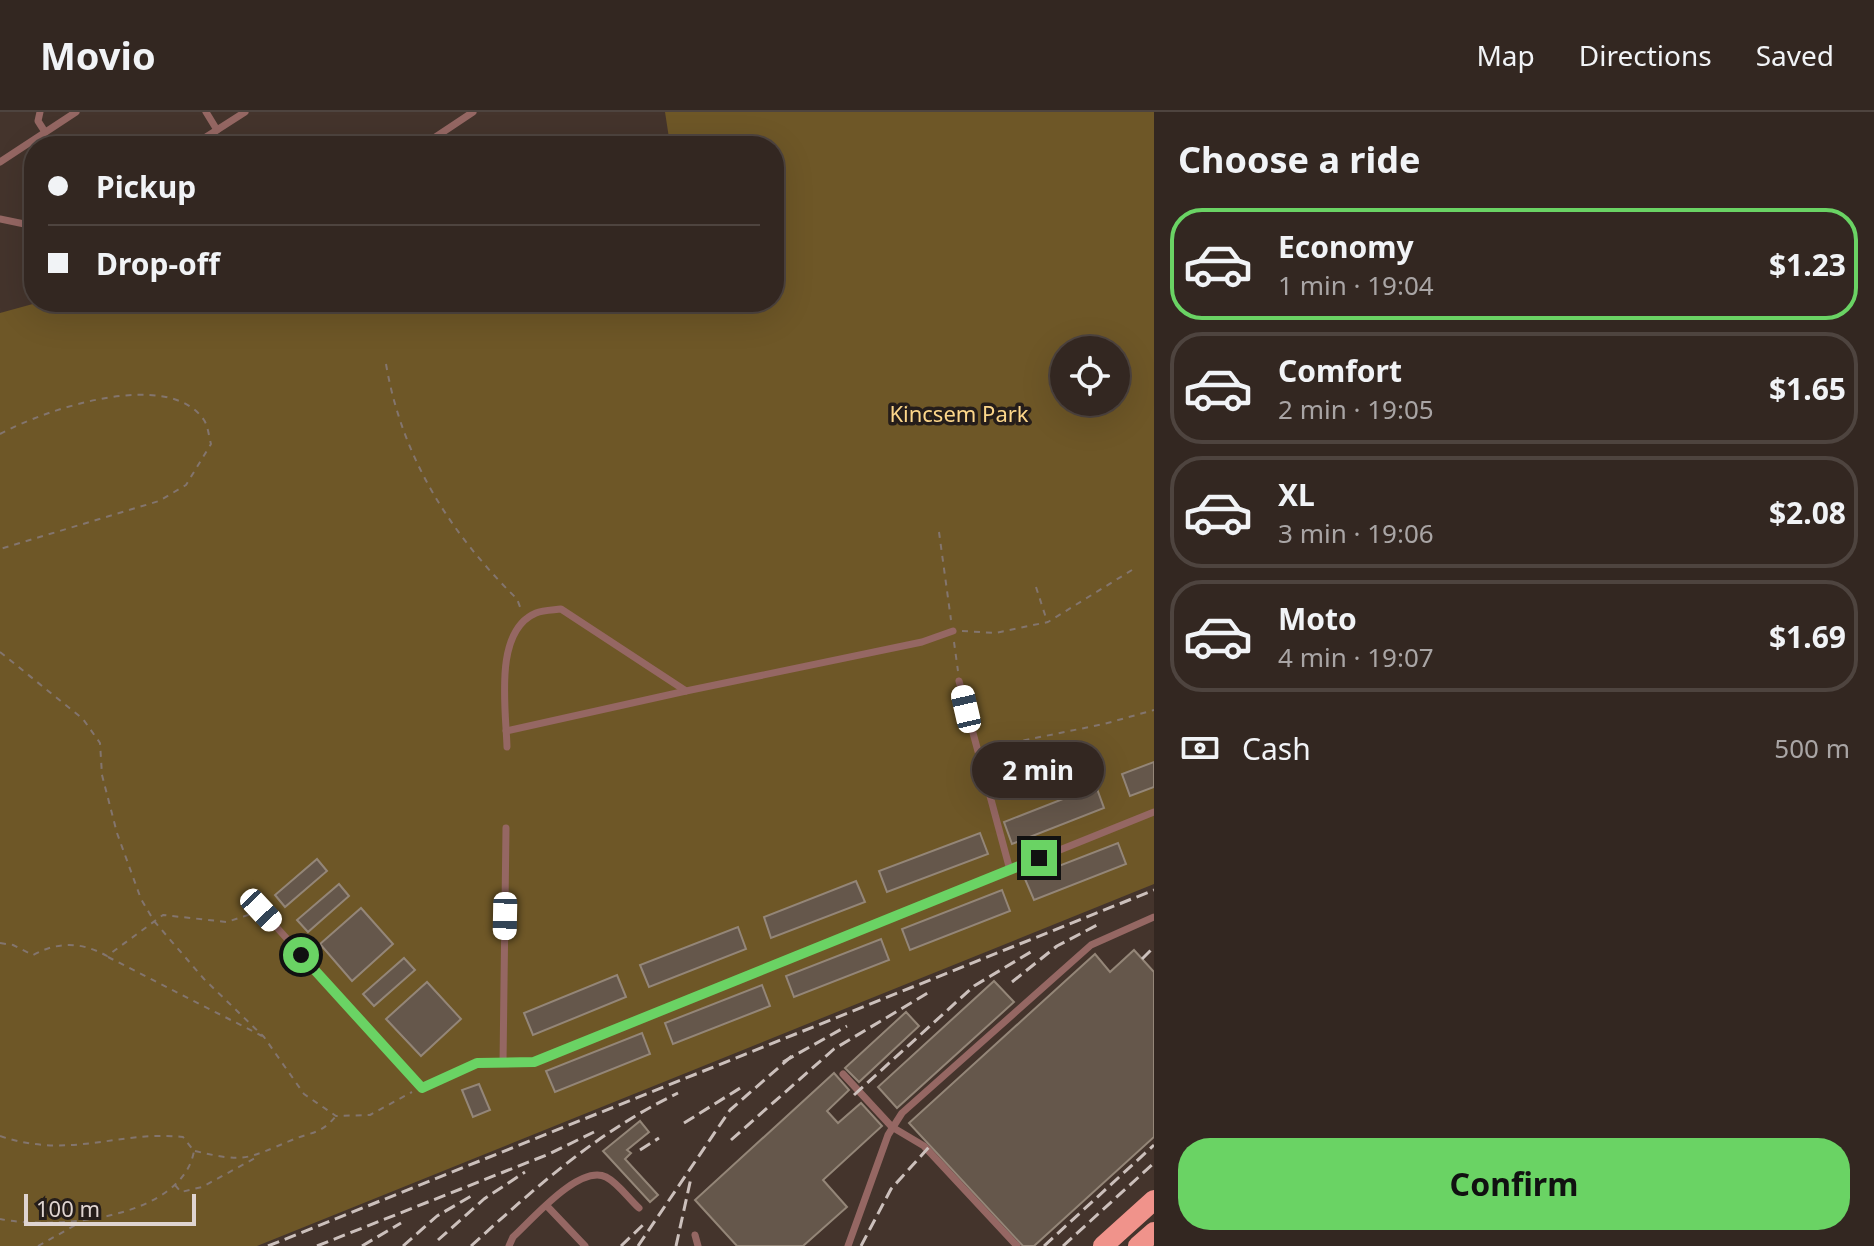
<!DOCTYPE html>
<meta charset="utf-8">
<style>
:root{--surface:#332721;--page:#3e332e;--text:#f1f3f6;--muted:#a9a5a5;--line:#4e443f;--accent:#6ad364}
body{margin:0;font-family:"Noto Sans",sans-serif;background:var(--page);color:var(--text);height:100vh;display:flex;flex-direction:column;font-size:30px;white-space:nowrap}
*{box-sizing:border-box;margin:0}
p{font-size:26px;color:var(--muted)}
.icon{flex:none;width:44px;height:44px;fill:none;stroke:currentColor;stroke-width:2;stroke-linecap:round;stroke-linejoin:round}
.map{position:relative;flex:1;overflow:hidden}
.side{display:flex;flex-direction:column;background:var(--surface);width:720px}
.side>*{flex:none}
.banner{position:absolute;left:24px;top:24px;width:760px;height:176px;border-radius:32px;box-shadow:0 8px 32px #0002,0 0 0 2px var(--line);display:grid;align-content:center;height:176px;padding:0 24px;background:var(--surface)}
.controls{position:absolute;left:1050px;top:224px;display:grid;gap:16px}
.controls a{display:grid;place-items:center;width:80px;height:80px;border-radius:50%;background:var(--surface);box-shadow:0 8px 32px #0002,0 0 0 2px var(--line);font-size:40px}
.scale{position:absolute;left:24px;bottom:20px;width:172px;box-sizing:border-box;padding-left:8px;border:4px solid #dfd4d0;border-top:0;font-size:22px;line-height:28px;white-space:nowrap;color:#dfd4d0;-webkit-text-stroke:6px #251d1a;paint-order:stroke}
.end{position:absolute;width:36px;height:36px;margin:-18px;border:10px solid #6ad364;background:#111;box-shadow:0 0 0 4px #111}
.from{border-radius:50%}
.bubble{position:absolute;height:56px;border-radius:28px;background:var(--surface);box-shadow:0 8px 32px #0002,0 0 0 2px var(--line);font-size:26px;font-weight:700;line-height:56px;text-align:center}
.car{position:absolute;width:24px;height:48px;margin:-24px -12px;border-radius:10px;box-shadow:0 0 6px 2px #0007;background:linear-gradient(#fff 24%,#345 0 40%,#fff 0 76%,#345 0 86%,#fff 0)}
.banner b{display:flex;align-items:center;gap:28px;height:76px;font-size:30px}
.banner b+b{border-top:2px solid var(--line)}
.banner i{width:20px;height:20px;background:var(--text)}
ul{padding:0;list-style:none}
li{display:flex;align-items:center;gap:24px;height:112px;margin:0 16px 12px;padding:0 8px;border:4px solid var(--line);border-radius:32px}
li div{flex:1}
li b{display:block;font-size:30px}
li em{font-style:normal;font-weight:700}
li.selected{border-color:var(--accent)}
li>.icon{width:72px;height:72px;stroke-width:1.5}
h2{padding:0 24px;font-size:36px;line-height:96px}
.pay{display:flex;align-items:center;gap:20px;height:88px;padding:0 24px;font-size:30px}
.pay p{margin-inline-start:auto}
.cta{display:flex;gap:16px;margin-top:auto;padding:16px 24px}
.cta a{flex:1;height:92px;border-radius:32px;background:var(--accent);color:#111;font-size:32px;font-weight:700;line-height:92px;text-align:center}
header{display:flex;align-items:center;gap:48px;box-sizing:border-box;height:112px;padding:0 40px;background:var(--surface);border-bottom:2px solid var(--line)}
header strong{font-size:38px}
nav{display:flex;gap:44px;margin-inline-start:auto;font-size:28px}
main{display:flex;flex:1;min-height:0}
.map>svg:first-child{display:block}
</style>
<header>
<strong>Movio</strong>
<nav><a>Map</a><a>Directions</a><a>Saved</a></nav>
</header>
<main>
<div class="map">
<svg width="1154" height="1134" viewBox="0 0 1154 1134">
<rect width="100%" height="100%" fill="#44342c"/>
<path fill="#6e5727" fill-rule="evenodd" d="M 665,0 L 1154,0 L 1154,772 L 257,1134 L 0,1134 L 0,201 L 40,190 L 774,190 L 774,34 L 637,34 L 669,26 ZM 1064,238 L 1116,238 L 1116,290 L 1064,290 Z"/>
<g fill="#65574b" stroke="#948678" stroke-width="2">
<path d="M 1154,650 L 1154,675 L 1130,684 L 1122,662 Z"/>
<path d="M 1096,674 L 1104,696 L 1012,732 L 1004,710 Z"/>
<path d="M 980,721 L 988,742 L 887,780 L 879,759 Z"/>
<path d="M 1118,731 L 1126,752 L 1034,788 L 1025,767 Z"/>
<path d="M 317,747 L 327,759 L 285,795 L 275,783 Z"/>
<path d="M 856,769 L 865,790 L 771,826 L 764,805 Z"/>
<path d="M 339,772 L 349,784 L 308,820 L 297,808 Z"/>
<path d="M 1002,778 L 1010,799 L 910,838 L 902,817 Z"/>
<path d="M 361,796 L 393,832 L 352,869 L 320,832 Z"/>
<path d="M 738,815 L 746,837 L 649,875 L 640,853 Z"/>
<path d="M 881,827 L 889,848 L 794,885 L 786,864 Z"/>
<path d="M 1134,838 L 1154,860 L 1154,1025 L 1034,1134 L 1023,1134 L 909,1011 L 1095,842 L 1110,860 Z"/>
<path d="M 404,846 L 415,858 L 374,894 L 363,882 Z"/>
<path d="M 617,863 L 626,885 L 533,923 L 524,901 Z"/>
<path d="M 994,869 L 1014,890 L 897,996 L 878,975 Z"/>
<path d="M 427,870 L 461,907 L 421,944 L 386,907 Z"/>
<path d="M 762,873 L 770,894 L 673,932 L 665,911 Z"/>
<path d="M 906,900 L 919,914 L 859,970 L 845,956 Z"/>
<path d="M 642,921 L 650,942 L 555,980 L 546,959 Z"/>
<path d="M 834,961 L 849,978 L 827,999 L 838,1011 L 861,991 L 882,1014 L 823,1068 L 847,1095 L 803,1134 L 737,1134 L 695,1088 Z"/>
<path d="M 479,972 L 490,998 L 473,1005 L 462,978 Z"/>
<path d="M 640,1009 L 649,1020 L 627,1038 L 631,1041 L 625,1047 L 658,1083 L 650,1090 L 603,1039 Z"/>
</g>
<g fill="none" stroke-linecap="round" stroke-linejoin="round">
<g stroke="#83756e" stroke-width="2" stroke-dasharray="6 6" stroke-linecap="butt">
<path d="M 386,252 C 402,346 450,421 517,487 L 522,500"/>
<path d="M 0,322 C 44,298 168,255 204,308 C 208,314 209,325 211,332 L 186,373 L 159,389 L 0,437"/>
<path d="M 939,420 L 951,508"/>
<path d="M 1036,475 L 1047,509"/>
<path d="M 962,519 L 995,521 L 1048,510 L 1132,458"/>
<path d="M 954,530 L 958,559"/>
<path d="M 0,540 L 83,607 L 100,631 L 102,663 L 117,721 L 141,787 L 154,809 L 204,867 L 264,925 L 304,982 L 336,1004 L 370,1003 L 412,980"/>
<path d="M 988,633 L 996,634 L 1104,612 L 1154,598"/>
<path d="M 0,831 L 13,833 L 33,843 C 59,829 82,830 107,844 L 163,803 L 227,810 L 251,802"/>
<path d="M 108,845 L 262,924"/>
<path d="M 0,1024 C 71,1048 118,1018 183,1025 L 194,1039 C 182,1107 55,1118 0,1107"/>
<path d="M 195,1039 C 246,1051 246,1047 292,1028 C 313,1019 320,1023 336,1004"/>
<path d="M 175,1073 L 181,1080 L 202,1075 L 257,1045"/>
<path d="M 38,1134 L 79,1111"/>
</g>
<g stroke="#956763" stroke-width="7">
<path d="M 40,0 L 38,9 L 45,20"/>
<path d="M 206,0 L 217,18"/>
<path d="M 192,34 L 245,0"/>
<path d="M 422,34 L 473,0"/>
<path d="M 0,50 L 76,0"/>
<path d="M 0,107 L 34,114"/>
<path d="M 959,569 L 1010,758"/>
<path d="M 506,619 L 686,579"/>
<path d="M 507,635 C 506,597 493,519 536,501 C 543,498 554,498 561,497 L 686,579 L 922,530 L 953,519"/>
<path d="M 261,798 L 422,976 L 477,951 L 534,950 L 1154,700"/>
<path d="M 503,951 L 506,716"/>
<path d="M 843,962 L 892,1015 L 924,1034 L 1017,1134"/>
<path d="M 547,1094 L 585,1134"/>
<path d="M 695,1123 L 698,1134"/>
<path d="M 509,1134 L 513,1125 C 532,1108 579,1052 606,1065 C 618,1071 629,1087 639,1096"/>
<path d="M 848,1134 L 888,1023 L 902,1001 L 1091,833 L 1154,805"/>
</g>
<g stroke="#f0938b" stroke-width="20">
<path d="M 1103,1134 L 1154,1088"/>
<path d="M 1138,1134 L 1154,1120"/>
</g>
<g stroke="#ccc0bc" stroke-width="3" stroke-dasharray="12 6" stroke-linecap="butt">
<path d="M 1142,847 L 1154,835"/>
<path d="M 1012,870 L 1057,834 L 1099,812"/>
<path d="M 783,950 L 847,914"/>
<path d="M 854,983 L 974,874 L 1034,838"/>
<path d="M 684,1011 L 745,973"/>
<path d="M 731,1028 L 834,937 L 931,879"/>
<path d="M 640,1038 L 659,1026"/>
<path d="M 438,1128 L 484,1087 L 525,1060"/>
<path d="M 268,1134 L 1154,778"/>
<path d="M 317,1134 L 549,1042 L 594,1020"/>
<path d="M 362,1134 L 401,1111"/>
<path d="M 403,1134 L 437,1104 L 473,1083"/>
<path d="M 471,1134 C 536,1075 597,1020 678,981"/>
<path d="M 621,1134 L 645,1111"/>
<path d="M 638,1134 L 730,998 L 793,943"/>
<path d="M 676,1134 L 691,1066"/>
<path d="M 861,1134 L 891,1077 L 930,1034"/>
<path d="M 1044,1134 L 1154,1033"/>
<path d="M 1063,1134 L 1154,1051"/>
</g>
</g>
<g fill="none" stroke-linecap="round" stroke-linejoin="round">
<path stroke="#6ad364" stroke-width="10" d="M 301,843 L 422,976 L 477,951 L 534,950 L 1039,746"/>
</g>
<g text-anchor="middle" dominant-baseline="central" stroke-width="7" stroke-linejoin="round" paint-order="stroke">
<g font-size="22" fill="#fcd68a" stroke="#251d1a">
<text x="959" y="301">Kincsem Park</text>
</g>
</g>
</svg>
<div class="controls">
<a><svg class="icon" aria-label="locate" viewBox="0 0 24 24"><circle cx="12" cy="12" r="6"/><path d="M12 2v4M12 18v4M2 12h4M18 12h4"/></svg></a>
</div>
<div class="scale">100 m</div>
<i class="end from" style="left:301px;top:843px"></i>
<i class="end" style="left:1039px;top:746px"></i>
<div class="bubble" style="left:972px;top:630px;width:132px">2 min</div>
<i class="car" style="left:966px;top:597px;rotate:347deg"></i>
<i class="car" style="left:261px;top:798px;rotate:137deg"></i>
<i class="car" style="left:505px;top:804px;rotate:181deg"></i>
<div class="banner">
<b><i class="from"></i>Pickup</b>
<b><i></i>Drop-off</b>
</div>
</div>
<section class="side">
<h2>Choose a ride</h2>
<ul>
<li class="selected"><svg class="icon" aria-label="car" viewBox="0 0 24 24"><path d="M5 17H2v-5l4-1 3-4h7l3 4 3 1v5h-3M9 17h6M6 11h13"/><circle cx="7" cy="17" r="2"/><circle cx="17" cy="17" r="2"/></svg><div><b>Economy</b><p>1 min · 19:04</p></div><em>$1.23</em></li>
<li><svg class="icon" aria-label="car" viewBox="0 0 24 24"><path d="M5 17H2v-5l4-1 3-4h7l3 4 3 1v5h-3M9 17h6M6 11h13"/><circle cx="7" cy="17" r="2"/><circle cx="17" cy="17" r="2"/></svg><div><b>Comfort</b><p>2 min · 19:05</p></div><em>$1.65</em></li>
<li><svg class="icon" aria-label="car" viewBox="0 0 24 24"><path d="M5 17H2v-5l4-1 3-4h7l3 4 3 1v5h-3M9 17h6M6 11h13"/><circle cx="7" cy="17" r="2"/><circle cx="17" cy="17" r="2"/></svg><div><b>XL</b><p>3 min · 19:06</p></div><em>$2.08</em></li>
<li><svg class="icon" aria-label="car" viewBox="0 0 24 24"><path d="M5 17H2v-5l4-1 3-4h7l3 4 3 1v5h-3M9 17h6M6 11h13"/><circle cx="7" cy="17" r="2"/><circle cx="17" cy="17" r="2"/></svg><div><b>Moto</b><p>4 min · 19:07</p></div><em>$1.69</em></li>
</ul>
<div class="pay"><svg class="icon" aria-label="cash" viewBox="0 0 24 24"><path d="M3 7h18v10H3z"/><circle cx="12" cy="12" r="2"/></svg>Cash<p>500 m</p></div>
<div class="cta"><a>Confirm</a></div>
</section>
</main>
